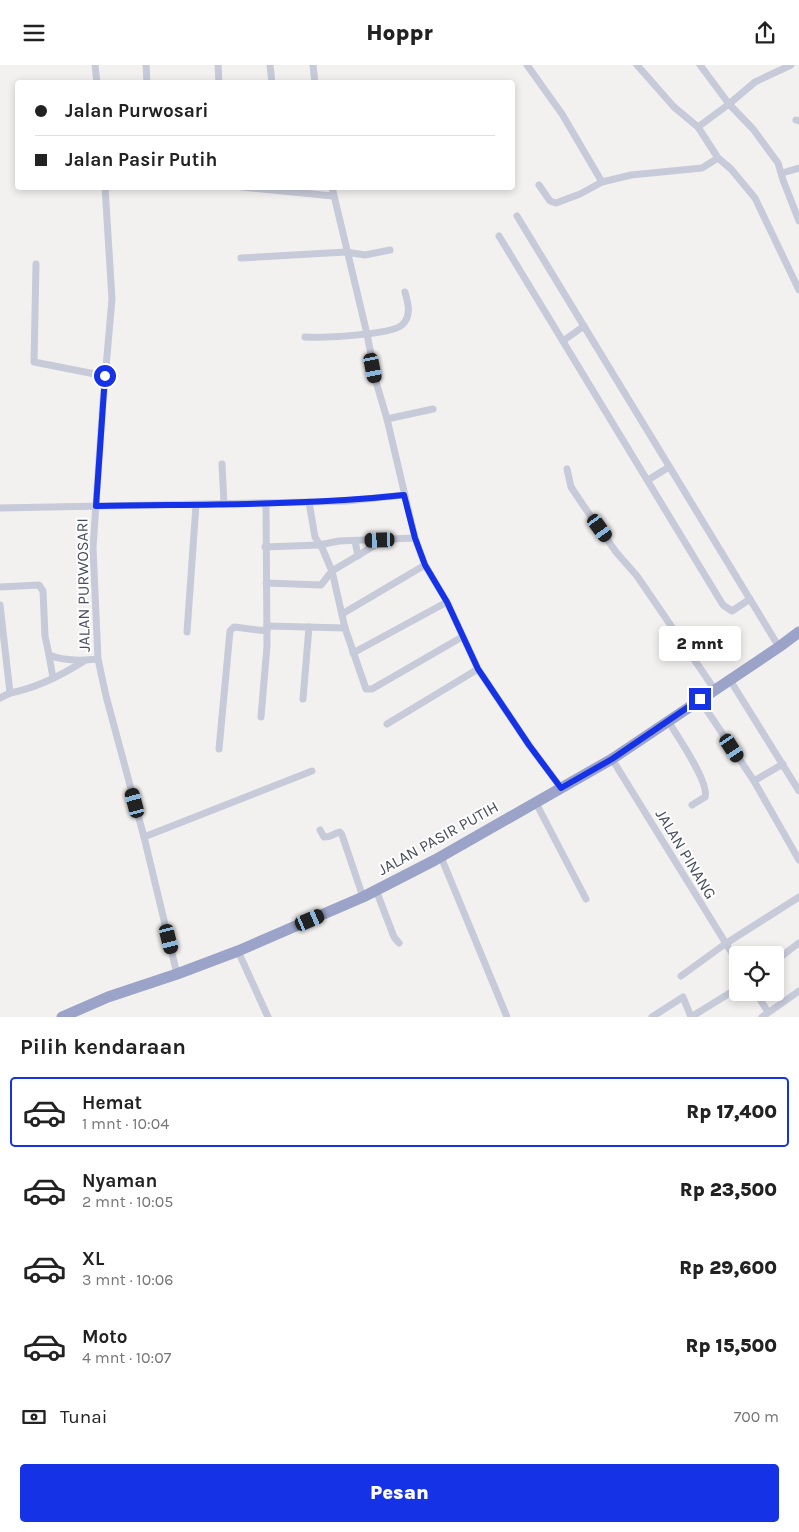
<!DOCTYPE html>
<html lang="id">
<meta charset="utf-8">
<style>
:root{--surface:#fff;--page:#f2f2f2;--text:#222;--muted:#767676;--line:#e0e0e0;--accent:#1532e7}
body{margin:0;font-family:Karla,sans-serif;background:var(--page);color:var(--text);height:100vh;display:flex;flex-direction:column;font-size:19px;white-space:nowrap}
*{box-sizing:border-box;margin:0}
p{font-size:16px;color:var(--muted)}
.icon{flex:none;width:28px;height:28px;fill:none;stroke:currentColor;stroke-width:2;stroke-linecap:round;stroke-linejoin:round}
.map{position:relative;height:952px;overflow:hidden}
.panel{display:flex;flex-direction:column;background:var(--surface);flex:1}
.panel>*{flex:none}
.guide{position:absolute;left:15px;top:15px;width:500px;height:110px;border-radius:5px;box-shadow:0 2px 8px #0003;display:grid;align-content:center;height:110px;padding:0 20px;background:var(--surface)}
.buttons{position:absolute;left:729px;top:881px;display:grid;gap:10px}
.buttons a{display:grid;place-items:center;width:55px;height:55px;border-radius:5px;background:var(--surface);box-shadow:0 2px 8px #0003;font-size:25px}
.end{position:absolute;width:22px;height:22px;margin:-11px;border:6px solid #1532e7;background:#fff;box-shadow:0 0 0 2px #fff}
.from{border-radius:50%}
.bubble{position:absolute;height:35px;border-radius:5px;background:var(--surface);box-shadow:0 2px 8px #0003;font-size:16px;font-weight:800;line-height:35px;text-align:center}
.car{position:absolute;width:15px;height:30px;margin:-15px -8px;border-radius:6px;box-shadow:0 0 4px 1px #0007;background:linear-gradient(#222 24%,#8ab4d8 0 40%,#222 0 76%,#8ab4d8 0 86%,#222 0)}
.guide b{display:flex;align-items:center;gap:18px;height:48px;font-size:19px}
.guide b+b{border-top:1px solid var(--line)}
.guide i{width:12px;height:12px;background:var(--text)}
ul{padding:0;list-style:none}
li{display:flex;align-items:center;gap:15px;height:70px;margin:0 10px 8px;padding:0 10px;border:2px solid transparent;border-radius:5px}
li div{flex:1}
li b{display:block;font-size:19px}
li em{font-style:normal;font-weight:800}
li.current{border-color:var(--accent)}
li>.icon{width:45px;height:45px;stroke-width:1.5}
h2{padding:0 20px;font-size:22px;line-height:60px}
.pay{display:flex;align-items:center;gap:12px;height:55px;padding:0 20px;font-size:19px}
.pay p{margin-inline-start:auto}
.action{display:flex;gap:10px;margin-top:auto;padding:10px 20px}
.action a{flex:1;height:58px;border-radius:5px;background:var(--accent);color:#fff;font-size:20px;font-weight:800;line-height:58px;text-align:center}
header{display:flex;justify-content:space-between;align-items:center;height:65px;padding:0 20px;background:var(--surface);font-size:22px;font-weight:800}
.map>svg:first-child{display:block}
</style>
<header><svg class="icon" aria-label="menu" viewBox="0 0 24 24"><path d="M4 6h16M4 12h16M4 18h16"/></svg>Hoppr<svg class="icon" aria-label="share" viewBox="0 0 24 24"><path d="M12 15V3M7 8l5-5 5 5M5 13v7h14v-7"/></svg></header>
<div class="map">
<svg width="799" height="952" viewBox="0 0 799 952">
<rect width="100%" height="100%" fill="#f3f1f0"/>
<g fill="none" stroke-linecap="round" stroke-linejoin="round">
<g stroke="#c7cad8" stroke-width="7">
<path d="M 95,0 L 97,18"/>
<path d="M 146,0 L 147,18"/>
<path d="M 218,0 L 219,18"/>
<path d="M 270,0 L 272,18"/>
<path d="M 313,0 L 315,18"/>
<path d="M 527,0 L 562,49 L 602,117 L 631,110 L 702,103 L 718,93"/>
<path d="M 637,0 L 674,42 L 698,62"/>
<path d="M 700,0 L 729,39 L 753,64 L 778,98 L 783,115 L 799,156"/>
<path d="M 791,0 L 755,17 L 729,39 L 698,62 L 718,93 L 731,104 L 755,133 L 799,225"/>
<path d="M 796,55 L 799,56"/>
<path d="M 782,108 L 799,103"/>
<path d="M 539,120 L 550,136 L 556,138 L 580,129 L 602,117"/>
<path d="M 105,122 L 112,234 L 103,336 L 93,483 L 98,594 L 106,631 L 144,772 L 177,909"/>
<path d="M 242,122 L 333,131"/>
<path d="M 332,122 L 367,269 L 377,320 L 387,354 L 415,473 L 425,500 L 447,537 L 478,604 L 529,680 L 561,723"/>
<path d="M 517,151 L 779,582"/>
<path d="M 499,171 L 723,540 L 732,546 L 750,534"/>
<path d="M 241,193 L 346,187 L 365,190 L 390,185"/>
<path d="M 36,199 L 34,297 L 105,311"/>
<path d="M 305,272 C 322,273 391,270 402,260 C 412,251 408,238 405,227"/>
<path d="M 563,276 L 584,261"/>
<path d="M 387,354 L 433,344"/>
<path d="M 222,399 L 224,439"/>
<path d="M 567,404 L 571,422 L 583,440 L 616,487 L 637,511 L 715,625"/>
<path d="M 648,415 L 669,402"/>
<path d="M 309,437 L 315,472 L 323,485 L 332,506 L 345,563 L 366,624 L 372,624 L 462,572"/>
<path d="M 0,443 L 309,437 L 347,436 L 404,430"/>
<path d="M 355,476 L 358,491"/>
<path d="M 265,482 L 319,480 L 339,476 L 415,473"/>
<path d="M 266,518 L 321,520 L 332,506 L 377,479 L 380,475"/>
<path d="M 0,522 L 39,520 L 43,526 L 45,571 L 49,590 C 64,596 81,596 98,594"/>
<path d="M 0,540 L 10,628 C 37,623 62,610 84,596"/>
<path d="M 342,549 L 425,500"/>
<path d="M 267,561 L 345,563"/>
<path d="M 187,567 L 196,440"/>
<path d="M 353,588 L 447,537"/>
<path d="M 49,590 L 53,613"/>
<path d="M 730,615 L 799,726"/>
<path d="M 0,633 L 10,628"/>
<path d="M 303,634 L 309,562"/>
<path d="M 700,635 L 754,716 L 799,795"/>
<path d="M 261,652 L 267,581 L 266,438"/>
<path d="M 668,656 C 676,669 710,718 705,732 L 692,740"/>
<path d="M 387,659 L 478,604"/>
<path d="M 219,684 L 230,566 L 234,562 L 267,566"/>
<path d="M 612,694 L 738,898"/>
<path d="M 754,716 L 783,699"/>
<path d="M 536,738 L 586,834"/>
<path d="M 320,765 L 324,772 C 330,773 334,768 340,767 L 342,770 L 363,832"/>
<path d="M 144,772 L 312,706"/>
<path d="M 441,792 L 507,952"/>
<path d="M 376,825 L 394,872 L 399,878"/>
<path d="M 238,886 L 268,952"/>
<path d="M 775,896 L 799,878"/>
<path d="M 681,911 L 725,879 L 799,832"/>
<path d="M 756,928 L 768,947"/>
<path d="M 652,952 L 683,932 L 691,952"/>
<path d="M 691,952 L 738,923"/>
<path d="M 762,952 L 799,926"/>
</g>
<path stroke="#9ba4c8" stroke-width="11" d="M 62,952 L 108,932 L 177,909 L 238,886 L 363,832 L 435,795 L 612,694 L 779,582 L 799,567"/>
</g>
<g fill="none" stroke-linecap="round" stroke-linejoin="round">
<path stroke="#1532e7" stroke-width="6" d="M 105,311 L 96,441 C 198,439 301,441 404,430 L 415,473 L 425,500 L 447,537 L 478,604 L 529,680 L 561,723 L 612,694 L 700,634"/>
</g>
<g text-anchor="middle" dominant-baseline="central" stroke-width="4" stroke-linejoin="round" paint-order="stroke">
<g font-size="16" fill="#484d5e" stroke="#fff">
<text transform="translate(83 520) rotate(-91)">JALAN PURWOSARI</text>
<text transform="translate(438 773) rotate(-29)">JALAN PASIR PUTIH</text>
<text transform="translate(686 789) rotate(59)">JALAN PINANG</text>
</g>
</g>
</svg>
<div class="buttons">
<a><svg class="icon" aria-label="locate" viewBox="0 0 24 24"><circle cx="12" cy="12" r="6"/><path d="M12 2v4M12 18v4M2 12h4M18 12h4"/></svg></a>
</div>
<i class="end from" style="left:105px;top:311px"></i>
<i class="end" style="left:700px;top:634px"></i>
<div class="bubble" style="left:659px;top:561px;width:82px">2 mnt</div>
<i class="car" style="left:373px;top:303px;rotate:169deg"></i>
<i class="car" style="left:600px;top:463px;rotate:144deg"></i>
<i class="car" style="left:380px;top:475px;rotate:268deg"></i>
<i class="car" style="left:732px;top:683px;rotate:147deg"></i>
<i class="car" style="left:135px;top:738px;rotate:345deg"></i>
<i class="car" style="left:310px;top:855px;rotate:67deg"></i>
<i class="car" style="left:169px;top:874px;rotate:166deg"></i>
<div class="guide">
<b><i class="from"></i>Jalan Purwosari</b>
<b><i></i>Jalan Pasir Putih</b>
</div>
</div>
<section class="panel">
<h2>Pilih kendaraan</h2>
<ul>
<li class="current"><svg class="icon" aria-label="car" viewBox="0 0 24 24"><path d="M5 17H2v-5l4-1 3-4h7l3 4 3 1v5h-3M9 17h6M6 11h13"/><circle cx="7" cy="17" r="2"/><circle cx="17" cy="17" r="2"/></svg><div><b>Hemat</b><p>1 mnt · 10:04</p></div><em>Rp 17,400</em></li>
<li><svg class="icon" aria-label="car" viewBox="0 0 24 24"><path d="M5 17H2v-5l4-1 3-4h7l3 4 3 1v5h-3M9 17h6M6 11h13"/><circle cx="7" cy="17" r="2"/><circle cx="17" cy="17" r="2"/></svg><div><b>Nyaman</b><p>2 mnt · 10:05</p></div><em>Rp 23,500</em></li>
<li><svg class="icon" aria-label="car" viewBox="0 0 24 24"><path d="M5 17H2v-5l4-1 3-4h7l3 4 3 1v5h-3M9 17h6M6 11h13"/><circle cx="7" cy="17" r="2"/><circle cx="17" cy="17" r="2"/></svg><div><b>XL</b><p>3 mnt · 10:06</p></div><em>Rp 29,600</em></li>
<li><svg class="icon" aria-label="car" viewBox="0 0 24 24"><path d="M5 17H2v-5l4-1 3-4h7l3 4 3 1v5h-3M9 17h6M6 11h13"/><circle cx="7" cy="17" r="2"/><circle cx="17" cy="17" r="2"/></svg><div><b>Moto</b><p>4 mnt · 10:07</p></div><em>Rp 15,500</em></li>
</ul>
<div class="pay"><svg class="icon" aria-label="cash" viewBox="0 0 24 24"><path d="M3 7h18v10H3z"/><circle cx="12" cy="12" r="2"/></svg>Tunai<p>700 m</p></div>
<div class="action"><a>Pesan</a></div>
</section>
